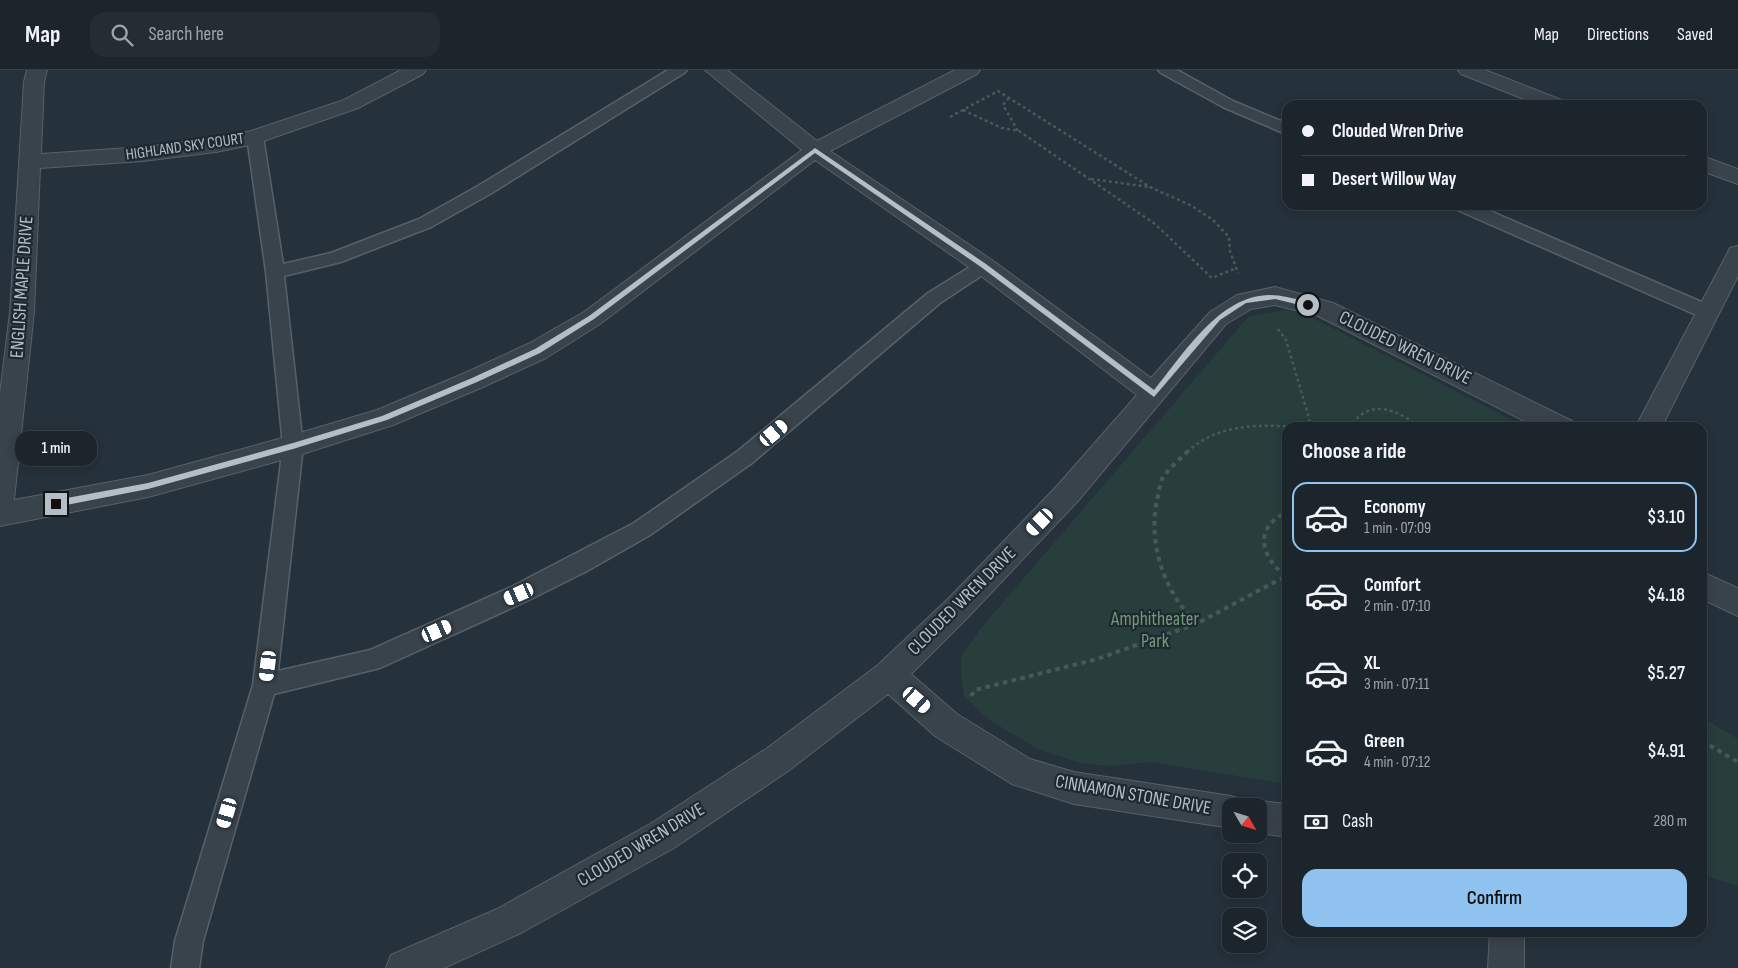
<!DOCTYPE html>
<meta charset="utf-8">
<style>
:root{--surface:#1c252c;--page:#252d34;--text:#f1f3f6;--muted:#a0a5a9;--line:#3a4248;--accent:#90c3f0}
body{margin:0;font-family:"Sofia Sans Condensed",sans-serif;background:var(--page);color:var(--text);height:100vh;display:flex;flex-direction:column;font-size:19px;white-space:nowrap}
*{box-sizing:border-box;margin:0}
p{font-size:16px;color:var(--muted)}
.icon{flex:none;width:28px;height:28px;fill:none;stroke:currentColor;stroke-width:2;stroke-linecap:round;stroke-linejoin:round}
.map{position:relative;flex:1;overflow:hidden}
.details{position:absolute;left:1282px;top:352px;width:425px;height:515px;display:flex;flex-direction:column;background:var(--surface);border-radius:15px;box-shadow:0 2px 12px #0003,0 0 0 1px var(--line)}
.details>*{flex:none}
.guide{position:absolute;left:1282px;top:30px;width:425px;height:110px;border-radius:15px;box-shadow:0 2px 12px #0003,0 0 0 1px var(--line);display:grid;align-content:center;height:110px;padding:0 20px;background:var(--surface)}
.needle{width:32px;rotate:129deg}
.controls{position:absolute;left:1222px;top:728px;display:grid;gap:10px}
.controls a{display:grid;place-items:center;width:45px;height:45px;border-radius:10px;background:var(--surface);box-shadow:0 2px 12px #0003,0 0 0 1px var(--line);font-size:25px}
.end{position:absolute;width:22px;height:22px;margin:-11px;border:6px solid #b4bec6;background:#111;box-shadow:0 0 0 2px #111}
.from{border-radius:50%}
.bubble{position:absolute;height:35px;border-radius:15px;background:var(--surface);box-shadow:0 2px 12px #0003,0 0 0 1px var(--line);font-size:16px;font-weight:600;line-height:35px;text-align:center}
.car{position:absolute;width:15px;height:30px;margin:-15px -8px;border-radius:6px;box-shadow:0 0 4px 1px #0007;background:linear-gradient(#fff 24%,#345 0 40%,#fff 0 76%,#345 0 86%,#fff 0)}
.guide b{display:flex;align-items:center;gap:18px;height:48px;font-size:19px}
.guide b+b{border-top:1px solid var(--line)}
.guide i{width:12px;height:12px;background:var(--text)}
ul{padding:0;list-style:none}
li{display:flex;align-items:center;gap:15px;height:70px;margin:0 10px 8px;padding:0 10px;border:2px solid transparent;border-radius:15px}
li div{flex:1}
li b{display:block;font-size:19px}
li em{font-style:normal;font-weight:600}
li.active{border-color:var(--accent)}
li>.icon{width:45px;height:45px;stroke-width:1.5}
h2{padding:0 20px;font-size:22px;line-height:60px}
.pay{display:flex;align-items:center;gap:12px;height:55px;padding:0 20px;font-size:19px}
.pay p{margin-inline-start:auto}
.action{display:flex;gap:10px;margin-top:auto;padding:10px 20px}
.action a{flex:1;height:58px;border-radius:15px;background:var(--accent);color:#111;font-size:20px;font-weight:600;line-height:58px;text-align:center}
header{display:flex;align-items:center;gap:30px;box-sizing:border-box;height:70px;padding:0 25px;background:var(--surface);border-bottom:1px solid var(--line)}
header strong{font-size:24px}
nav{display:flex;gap:28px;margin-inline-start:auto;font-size:18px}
.search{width:350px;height:45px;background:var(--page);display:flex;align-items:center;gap:12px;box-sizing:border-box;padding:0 18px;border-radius:15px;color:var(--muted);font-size:19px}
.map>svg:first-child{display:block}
</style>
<header>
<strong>Map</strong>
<div class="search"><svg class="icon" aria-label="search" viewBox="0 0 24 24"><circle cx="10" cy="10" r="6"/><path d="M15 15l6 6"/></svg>Search here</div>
<nav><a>Map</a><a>Directions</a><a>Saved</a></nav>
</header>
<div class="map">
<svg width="1738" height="898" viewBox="0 0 1738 898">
<rect width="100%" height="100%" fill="#25313b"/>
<g fill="#283e3c">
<path d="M 1286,240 L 1307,245 L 1526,357 L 1288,358 L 1287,714 L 1151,692 L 1110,696 L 1080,693 L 1039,680 L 988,649 L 964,626 L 961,604 L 961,587 L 981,558 L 1249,246 Z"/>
<path d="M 1703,648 L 1738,669 L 1738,816 L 1703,805 Z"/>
</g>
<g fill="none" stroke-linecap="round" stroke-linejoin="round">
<g stroke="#576169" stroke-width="3">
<g id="service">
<path d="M 668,0 L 687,0 L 684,3 L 490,124 L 431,157 L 341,192 L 284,206 L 303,376 L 278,601 L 370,580 L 511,517 L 634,453 L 738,381 L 928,223 L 978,192 L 984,190 L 990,192 L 993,196 L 990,200 L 940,233 L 752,393 L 650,465 L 587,501 L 527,531 L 380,598 L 274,624 L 203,871 L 199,898 L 171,898 L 175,871 L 253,615 L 283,376 L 266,202 L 247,67 L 249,63 L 261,63 L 263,67 L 283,194 L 331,183 L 419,149 L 478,116 Z"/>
<path d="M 1158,0 L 1177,0 L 1233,31 L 1288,54 L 1288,65 L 1223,37 L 1161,3 Z"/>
<path d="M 1453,135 L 1476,135 L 1713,237 L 1716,242 L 1713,247 L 1707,249 L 1701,247 L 1455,139 Z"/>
</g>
</g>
<g stroke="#576169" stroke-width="2">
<g id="minor">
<path d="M 27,0 L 47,0 L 44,12 L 41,84 L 143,77 L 216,68 L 251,61 L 344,30 L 401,0 L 426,0 L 423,4 L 358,38 L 255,74 L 216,82 L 143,91 L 40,98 L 34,242 L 14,430 L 148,405 L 293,365 L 377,340 L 465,303 L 528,274 L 584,242 L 802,80 L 705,0 L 727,0 L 817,71 L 955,0 L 980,0 L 977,4 L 830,81 L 992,190 L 1151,308 L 1210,242 L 1237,225 L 1275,217 L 1333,233 L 1572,351 L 1576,358 L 1538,358 L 1318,246 L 1275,235 L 1251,239 L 1226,254 L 1077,432 L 969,546 L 911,604 L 957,644 L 1030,689 L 1074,702 L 1231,726 L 1243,730 L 1245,736 L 1231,736 L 1231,758 L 1074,734 L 1012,714 L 935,666 L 888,624 L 788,701 L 674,778 L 521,863 L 444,898 L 386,898 L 391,885 L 497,839 L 650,754 L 766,679 L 878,595 L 949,528 L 1057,416 L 1137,325 L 976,202 L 815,90 L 600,254 L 546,288 L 483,317 L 393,355 L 293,387 L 148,427 L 0,456 L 0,324 L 10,242 L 24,12 Z"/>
<path d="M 1458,0 L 1485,0 L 1564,31 L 1567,35 L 1539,35 L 1461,4 Z"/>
<path d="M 1702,86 L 1738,99 L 1738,114 L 1702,101 Z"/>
<path d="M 1738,176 L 1738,206 L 1661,358 L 1635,358 L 1727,184 L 1730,178 Z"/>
<path d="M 1702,502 L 1738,518 L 1738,546 L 1702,529 Z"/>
<path d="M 1259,731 L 1288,734 L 1288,767 L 1259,763 L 1259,736 L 1247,736 Z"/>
<path d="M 1490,862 L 1524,862 L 1524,898 L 1488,898 Z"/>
</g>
</g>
<g stroke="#475a5a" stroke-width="2.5" stroke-dasharray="3 3" stroke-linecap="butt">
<path d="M 1009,28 L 1003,35 L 1018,61"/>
<path d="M 963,40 L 1002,58 L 1019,61 L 1155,154 L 1212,208 L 1234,199"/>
<path d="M 950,47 L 998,21 L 1150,117 L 1192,136 L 1213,150 L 1229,167 L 1230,181 L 1238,203"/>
<path d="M 1091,109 L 1150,117"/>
<path d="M 1278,259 L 1286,270 L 1309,348 L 1310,358"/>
<path d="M 1349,358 C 1369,327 1397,339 1421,358"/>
<path d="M 1187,382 C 1219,352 1265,354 1306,358"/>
</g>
<g stroke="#475a5a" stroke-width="4" stroke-dasharray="4.5 4.5" stroke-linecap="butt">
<path d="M 1188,381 C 1180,389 1168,399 1162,409 C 1159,417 1158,427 1156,435 C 1149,480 1166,522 1196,554"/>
<path d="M 1286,506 C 1260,487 1253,456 1288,442"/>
<path d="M 971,626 L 975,620 L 1097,589 L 1196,554 L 1288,505"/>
<path d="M 1702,671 L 1738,692"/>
</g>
<use href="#service" fill="#39434b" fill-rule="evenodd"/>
<use href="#minor" fill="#39434b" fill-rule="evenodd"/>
</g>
<path fill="#b4bec6" d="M 815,78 L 986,194 L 1154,320 C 1187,280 1227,212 1287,227 C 1295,229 1306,230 1312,235 L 1308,237 L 1275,229 L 1246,233 L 1220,250 L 1154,327 L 981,197 L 815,83 L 594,249 L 540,283 L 477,312 L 387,350 L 293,379 L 148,419 L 56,437 L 51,434 L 56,430 L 148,413 L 293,373 L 382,346 L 472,308 L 535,279 L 589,246 Z"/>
<g text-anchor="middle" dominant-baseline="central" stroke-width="4.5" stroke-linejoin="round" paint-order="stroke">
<g font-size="16" fill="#b4bec6" stroke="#1e2830">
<text transform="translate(185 77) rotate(-8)">HIGHLAND SKY COURT</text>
</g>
<g font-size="19" fill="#b4bec6" stroke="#1e2830">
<text transform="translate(22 217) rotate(-86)">ENGLISH MAPLE DRIVE</text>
<text transform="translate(1405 278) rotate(26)">CLOUDED WREN DRIVE</text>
<text transform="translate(962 531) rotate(-45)">CLOUDED WREN DRIVE</text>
<text transform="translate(1133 725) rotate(10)">CINNAMON STONE DRIVE</text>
<text transform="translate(641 775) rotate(-31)">CLOUDED WREN DRIVE</text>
</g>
<g font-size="19" fill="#749b77" stroke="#1e2830">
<text x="1155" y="549">Amphitheater<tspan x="1155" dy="22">Park</tspan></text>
</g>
</g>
</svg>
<div class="controls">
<a><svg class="needle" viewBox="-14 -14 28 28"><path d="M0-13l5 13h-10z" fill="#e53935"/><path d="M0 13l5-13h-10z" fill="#a0a5a9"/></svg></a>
<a><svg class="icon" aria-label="locate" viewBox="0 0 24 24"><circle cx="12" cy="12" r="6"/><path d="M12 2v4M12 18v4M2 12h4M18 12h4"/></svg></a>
<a><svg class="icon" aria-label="layers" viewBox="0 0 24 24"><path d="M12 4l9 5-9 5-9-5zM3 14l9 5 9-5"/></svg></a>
</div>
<i class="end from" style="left:1308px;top:235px"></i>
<i class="end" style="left:56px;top:434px"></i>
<div class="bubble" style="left:15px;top:361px;width:82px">1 min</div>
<i class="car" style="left:774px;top:363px;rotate:50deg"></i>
<i class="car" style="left:1040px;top:452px;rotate:224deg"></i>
<i class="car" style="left:519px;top:524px;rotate:246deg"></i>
<i class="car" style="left:437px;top:561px;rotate:66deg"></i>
<i class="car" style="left:268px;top:596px;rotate:187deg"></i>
<i class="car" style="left:917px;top:630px;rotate:131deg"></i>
<i class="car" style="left:227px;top:743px;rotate:197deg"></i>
<div class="guide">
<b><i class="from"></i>Clouded Wren Drive</b>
<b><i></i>Desert Willow Way</b>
</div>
<section class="details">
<h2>Choose a ride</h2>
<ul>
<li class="active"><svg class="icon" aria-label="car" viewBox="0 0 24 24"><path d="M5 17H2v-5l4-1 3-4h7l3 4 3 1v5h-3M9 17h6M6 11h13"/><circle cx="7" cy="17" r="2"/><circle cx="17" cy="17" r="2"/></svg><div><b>Economy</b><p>1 min · 07:09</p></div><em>$3.10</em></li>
<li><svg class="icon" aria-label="car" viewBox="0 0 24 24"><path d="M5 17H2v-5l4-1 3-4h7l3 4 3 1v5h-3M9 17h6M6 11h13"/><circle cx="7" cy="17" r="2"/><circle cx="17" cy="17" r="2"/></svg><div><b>Comfort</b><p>2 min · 07:10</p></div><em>$4.18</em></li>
<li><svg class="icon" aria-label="car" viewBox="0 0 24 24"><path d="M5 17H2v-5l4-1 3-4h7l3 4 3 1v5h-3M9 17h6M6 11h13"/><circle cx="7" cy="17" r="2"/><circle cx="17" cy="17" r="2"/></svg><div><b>XL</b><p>3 min · 07:11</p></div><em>$5.27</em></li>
<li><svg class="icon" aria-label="car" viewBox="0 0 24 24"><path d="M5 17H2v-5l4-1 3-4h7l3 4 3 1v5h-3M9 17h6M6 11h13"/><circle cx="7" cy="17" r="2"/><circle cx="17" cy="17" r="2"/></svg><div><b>Green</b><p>4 min · 07:12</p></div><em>$4.91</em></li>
</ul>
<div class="pay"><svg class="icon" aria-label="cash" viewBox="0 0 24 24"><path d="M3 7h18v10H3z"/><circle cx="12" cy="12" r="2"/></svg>Cash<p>280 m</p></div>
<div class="action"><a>Confirm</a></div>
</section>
</div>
